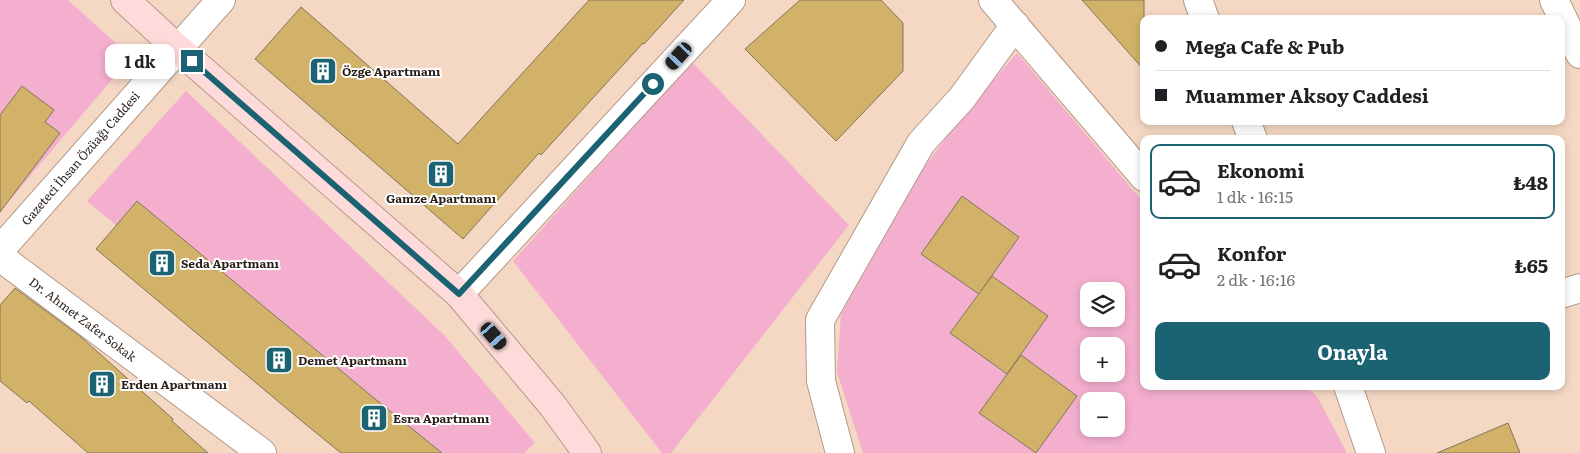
<!DOCTYPE html>
<html lang="tr">
<meta charset="utf-8">
<style>
:root{--surface:#fff;--page:#f2f2f2;--text:#202124;--muted:#757577;--line:#e0e0e0;--accent:#1b6272}
body{margin:0;font-family:Literata,serif;background:var(--page);color:var(--text);height:100vh;display:flex;flex-direction:column;font-size:19px;white-space:nowrap}
*{box-sizing:border-box;margin:0}
p{font-size:16px;color:var(--muted)}
.icon{flex:none;width:28px;height:28px;fill:none;stroke:currentColor;stroke-width:2;stroke-linecap:round;stroke-linejoin:round}
.map{position:relative;flex:1;overflow:hidden}
.details{position:absolute;left:1140px;top:135px;width:425px;height:255px;display:flex;flex-direction:column;background:var(--surface);border-radius:10px;box-shadow:0 2px 8px #0003}
.details>*{flex:none}
.hud{position:absolute;left:1140px;top:15px;width:425px;height:110px;border-radius:10px;box-shadow:0 2px 8px #0003;display:grid;align-content:center;height:110px;padding:0 15px;background:var(--surface)}
.tools{position:absolute;left:1080px;top:282px;display:grid;gap:10px}
.tools a{display:grid;place-items:center;width:45px;height:45px;border-radius:10px;background:var(--surface);box-shadow:0 2px 8px #0003;font-size:25px}
.end{position:absolute;width:22px;height:22px;margin:-11px;border:6px solid #1b6272;background:#fff;box-shadow:0 0 0 2px #fff}
.from{border-radius:50%}
.bubble{position:absolute;height:35px;border-radius:10px;background:var(--surface);box-shadow:0 2px 8px #0003;font-size:16px;font-weight:700;line-height:35px;text-align:center}
.car{position:absolute;width:15px;height:30px;margin:-15px -8px;border-radius:6px;box-shadow:0 0 4px 1px #0007;background:linear-gradient(#222 24%,#8ab4d8 0 40%,#222 0 76%,#8ab4d8 0 86%,#222 0)}
.hud b{display:flex;align-items:center;gap:18px;height:48px;font-size:19px}
.hud b+b{border-top:1px solid var(--line)}
.hud i{width:12px;height:12px;background:var(--text)}
ul{padding:9px 0 0;list-style:none}
li{display:flex;align-items:center;gap:15px;height:75px;margin:0 10px 8px;padding:0 5px;border:2px solid transparent;border-radius:10px}
li div{flex:1}
li b{display:block;font-size:19px}
li em{font-style:normal;font-weight:700}
li.active{border-color:var(--accent)}
li>.icon{width:45px;height:45px;stroke-width:1.5}
.primary-button{display:flex;gap:10px;margin-top:auto;padding:10px 15px}
.primary-button a{flex:1;height:58px;border-radius:10px;background:var(--accent);color:#fff;font-size:20px;font-weight:700;line-height:58px;text-align:center}
.map>svg:first-child{display:block}
</style>
<div class="map">
<svg width="1580" height="453" viewBox="0 0 1580 453">
<rect width="100%" height="100%" fill="#f5d8c4"/>
<g fill="#f4afcf" fill-rule="evenodd">
<path d="M 0,0 L 68,0 L 131,57 L 2,209 L 0,207 Z"/>
<path d="M 1017,53 L 1144,203 L 1144,386 L 1306,386 L 1318,398 L 1347,453 L 863,453 L 837,372 L 841,314 L 923,169 L 964,113 ZM 1089,291 L 1116,291 L 1116,319 L 1089,319 ZM 1089,346 L 1116,346 L 1116,374 L 1089,374 ZM 1089,401 L 1116,401 L 1116,429 L 1089,429 Z"/>
<path d="M 692,62 L 849,225 L 671,453 L 662,453 L 513,261 Z"/>
<path d="M 186,91 L 445,336 L 535,443 L 524,453 L 390,453 L 87,201 Z"/>
</g>
<g fill="#d1b268" stroke="#82765b">
<path d="M 589,0 L 684,0 L 644,44 L 643,43 L 541,155 L 539,153 L 463,239 L 255,59 L 301,7 L 458,144 Z"/>
<path d="M 800,0 L 881,0 L 903,23 L 903,71 L 836,141 L 745,49 Z"/>
<path d="M 1082,0 L 1144,0 L 1144,70 Z"/>
<path d="M 22,86 L 54,110 L 45,122 L 60,133 L 0,212 L 0,115 Z"/>
<path d="M 962,196 L 1019,237 L 979,294 L 921,254 Z"/>
<path d="M 137,201 L 369,394 L 442,453 L 341,453 L 304,423 L 96,249 Z"/>
<path d="M 992,276 L 1048,316 L 1007,374 L 950,333 Z"/>
<path d="M 15,288 L 81,337 L 173,419 L 172,421 L 208,453 L 88,453 L 29,401 L 27,403 L 0,381 L 0,305 Z"/>
<path d="M 1021,355 L 1077,396 L 1036,453 L 979,413 Z"/>
<path d="M 1508,423 L 1520,453 L 1437,453 Z"/>
</g>
<g fill="none" stroke-linecap="round" stroke-linejoin="round">
<g stroke="#b59987" stroke-width="30">
<g id="minor">
<path d="M 993,0 L 1144,177"/>
<path d="M 1198,0 L 1205,19"/>
<path d="M 1554,0 L 1580,54"/>
<path d="M 1246,121 L 1253,139"/>
<path d="M 0,250 L 221,0"/>
<path d="M 0,257 L 262,453"/>
<path d="M 459,294 L 731,0"/>
<path d="M 1561,294 L 1580,288"/>
<path d="M 1348,386 L 1371,453"/>
<path d="M 840,453 L 821,381 L 820,320 L 921,143 L 962,98 L 1015,25"/>
</g>
</g>
<g stroke="#b59987" stroke-width="30">
<path id="secondary" d="M 125,0 L 177,48 L 459,294 L 553,406 L 587,453"/>
</g>
<use href="#minor" stroke="#fff" stroke-width="28"/>
<use href="#secondary" stroke="#fddbda" stroke-width="28"/>
</g>
<g fill="none" stroke-linecap="round" stroke-linejoin="round">
<path stroke="#1b6272" stroke-width="6" d="M 192,61 L 459,294 L 653,84"/>
</g>
<defs>
<g id="building-square" transform="scale(1.4375)"><rect x="-9" y="-9" width="18" height="18" rx="4" fill="#1b6272" stroke="#fff"/><path d="M-4-6H4V6H1V3H-1V6H-4ZM-2.5-4.3h1.7v1.8h-1.7ZM.8-4.3h1.7v1.8H.8ZM-2.5-1h1.7V.8h-1.7ZM.8-1h1.7V.8H.8Z" fill="#fff"/></g>
</defs>
<g fill-rule="evenodd">
<use href="#building-square" x="323" y="71"/>
<use href="#building-square" x="441" y="174"/>
<use href="#building-square" x="162" y="263"/>
<use href="#building-square" x="279" y="360"/>
<use href="#building-square" x="102" y="384"/>
<use href="#building-square" x="374" y="418"/>
</g>
<g text-anchor="middle" dominant-baseline="central" stroke-width="4" stroke-linejoin="round" paint-order="stroke">
<g font-size="12" font-weight="bold" fill="#2a1f18" stroke="#fff" text-anchor="start">
<text x="342" y="71">Özge Apartmanı</text>
<text x="441" y="198" text-anchor="middle">Gamze Apartmanı</text>
<text x="181" y="263">Seda Apartmanı</text>
<text x="298" y="360">Demet Apartmanı</text>
<text x="121" y="384">Erden Apartmanı</text>
<text x="393" y="418">Esra Apartmanı</text>
</g>
<g font-size="12" fill="#2a1f18" stroke="#fff">
<text transform="translate(80 158) rotate(-49)">Gazeteci İhsan Özüağı Caddesi</text>
<text transform="translate(83 319) rotate(37)">Dr. Ahmet Zafer Sokak</text>
</g>
</g>
</svg>
<div class="tools">
<a><svg class="icon" aria-label="layers" viewBox="0 0 24 24"><path d="M12 4l9 5-9 5-9-5zM3 14l9 5 9-5"/></svg></a>
<a>+</a>
<a>−</a>
</div>
<i class="end from" style="left:653px;top:84px"></i>
<i class="end" style="left:192px;top:61px"></i>
<div class="bubble" style="left:105px;top:44px;width:70px">1 dk</div>
<i class="car" style="left:679px;top:56px;rotate:222deg"></i>
<i class="car" style="left:494px;top:336px;rotate:139deg"></i>
<div class="hud">
<b><i class="from"></i>Mega Cafe &amp; Pub</b>
<b><i></i>Muammer Aksoy Caddesi</b>
</div>
<section class="details">
<ul>
<li class="active"><svg class="icon" aria-label="car" viewBox="0 0 24 24"><path d="M5 17H2v-5l4-1 3-4h7l3 4 3 1v5h-3M9 17h6M6 11h13"/><circle cx="7" cy="17" r="2"/><circle cx="17" cy="17" r="2"/></svg><div><b>Ekonomi</b><p>1 dk · 16:15</p></div><em>₺48</em></li>
<li><svg class="icon" aria-label="car" viewBox="0 0 24 24"><path d="M5 17H2v-5l4-1 3-4h7l3 4 3 1v5h-3M9 17h6M6 11h13"/><circle cx="7" cy="17" r="2"/><circle cx="17" cy="17" r="2"/></svg><div><b>Konfor</b><p>2 dk · 16:16</p></div><em>₺65</em></li>
</ul>
<div class="primary-button"><a>Onayla</a></div>
</section>
</div>
